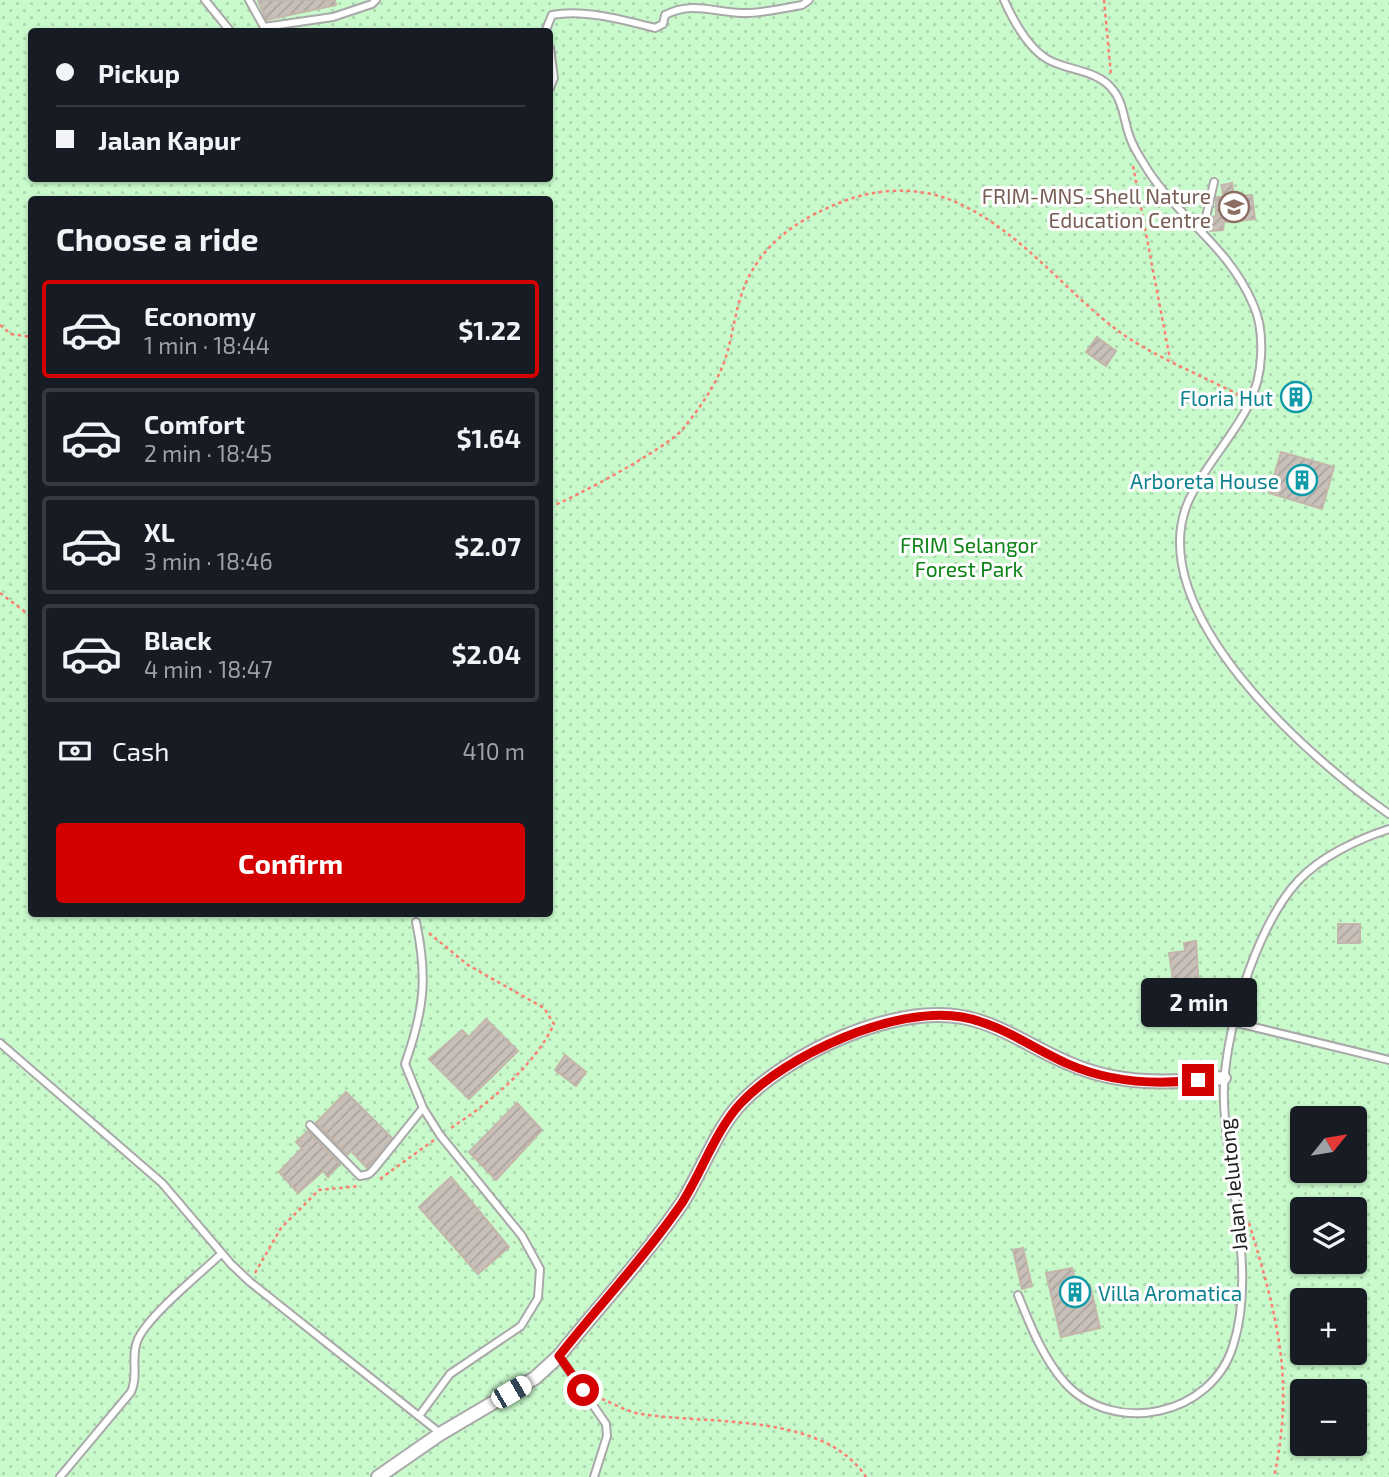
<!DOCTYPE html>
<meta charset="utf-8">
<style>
:root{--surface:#171b24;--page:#20242c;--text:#f1f3f6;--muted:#9ea1a6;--line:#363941;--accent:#d40000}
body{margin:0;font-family:"Exo 2",sans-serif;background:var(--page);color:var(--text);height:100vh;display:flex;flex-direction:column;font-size:26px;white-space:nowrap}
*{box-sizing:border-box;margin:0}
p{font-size:23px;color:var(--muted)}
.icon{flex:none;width:38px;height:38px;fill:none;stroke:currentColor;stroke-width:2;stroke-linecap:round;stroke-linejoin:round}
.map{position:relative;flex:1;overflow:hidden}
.drawer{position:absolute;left:28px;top:196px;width:525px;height:721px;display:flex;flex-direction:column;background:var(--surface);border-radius:7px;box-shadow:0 2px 5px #0004}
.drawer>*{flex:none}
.banner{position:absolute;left:28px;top:28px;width:525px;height:154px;border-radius:7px;box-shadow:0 2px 5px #0004;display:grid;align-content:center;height:154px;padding:0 28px;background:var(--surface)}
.needle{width:46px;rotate:60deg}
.controls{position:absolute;left:1290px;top:1106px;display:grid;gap:14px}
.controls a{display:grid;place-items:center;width:77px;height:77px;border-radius:7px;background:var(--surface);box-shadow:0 2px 5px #0004;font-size:35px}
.end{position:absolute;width:32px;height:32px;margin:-16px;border:9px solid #d40000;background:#fff;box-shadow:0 0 0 4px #fff}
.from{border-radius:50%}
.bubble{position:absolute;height:49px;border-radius:7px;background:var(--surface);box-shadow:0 2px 5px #0004;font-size:23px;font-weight:700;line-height:49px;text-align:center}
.car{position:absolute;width:21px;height:42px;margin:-21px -10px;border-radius:9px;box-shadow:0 0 5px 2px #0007;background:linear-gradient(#fff 24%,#345 0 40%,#fff 0 76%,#345 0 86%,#fff 0)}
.banner b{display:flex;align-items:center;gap:24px;height:66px;font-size:26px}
.banner b+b{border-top:2px solid var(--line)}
.banner i{width:18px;height:18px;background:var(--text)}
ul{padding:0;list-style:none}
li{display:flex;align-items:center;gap:21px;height:98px;margin:0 14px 10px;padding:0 14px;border:4px solid var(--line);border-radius:7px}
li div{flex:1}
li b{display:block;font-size:26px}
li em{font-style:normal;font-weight:700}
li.current{border-color:var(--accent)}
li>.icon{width:63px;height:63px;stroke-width:1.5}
h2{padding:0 28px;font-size:32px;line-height:84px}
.pay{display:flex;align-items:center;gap:18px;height:77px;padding:0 28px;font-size:26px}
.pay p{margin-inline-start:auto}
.primary-button{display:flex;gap:14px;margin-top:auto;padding:14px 28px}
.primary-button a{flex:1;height:80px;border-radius:7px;background:var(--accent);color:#fff;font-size:28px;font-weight:700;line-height:80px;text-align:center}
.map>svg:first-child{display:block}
</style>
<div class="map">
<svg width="1389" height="1477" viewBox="0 0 1389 1477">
<defs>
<pattern id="park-dots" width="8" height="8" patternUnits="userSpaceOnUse" patternTransform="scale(1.75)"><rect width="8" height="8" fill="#c8facc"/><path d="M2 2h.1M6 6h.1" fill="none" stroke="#acd6af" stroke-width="1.8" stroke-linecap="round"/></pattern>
<pattern id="building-hatch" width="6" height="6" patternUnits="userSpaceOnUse" patternTransform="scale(1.75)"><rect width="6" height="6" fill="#c7bfb8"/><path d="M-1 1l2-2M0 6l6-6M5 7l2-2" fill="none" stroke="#aba49e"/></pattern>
</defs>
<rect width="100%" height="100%" fill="#f2efe9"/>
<path fill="url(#park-dots)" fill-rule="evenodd" d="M 0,0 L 1389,0 L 1389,1477 L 0,1477 ZM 32,32 L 550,32 L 550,178 L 32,178 ZM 32,200 L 550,200 L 550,914 L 32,914 ZM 1302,1118 L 1354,1118 L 1354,1171 L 1302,1171 ZM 1302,1209 L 1354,1209 L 1354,1262 L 1302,1262 ZM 1302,1300 L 1354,1300 L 1354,1353 L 1302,1353 ZM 1302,1391 L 1354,1391 L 1354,1444 L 1302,1444 Z"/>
<g fill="url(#building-hatch)" stroke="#c4b6ab" stroke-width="2">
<path d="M 258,0 L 335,0 L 336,5 L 266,20 Z"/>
<path d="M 1232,183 L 1234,196 L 1252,195 L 1255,219 L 1224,222 L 1223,230 L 1210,231 L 1212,217 L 1216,216 L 1216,197 L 1223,197 L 1222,185 Z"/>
<path d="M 1097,337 L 1116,351 L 1106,366 L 1086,352 Z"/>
<path d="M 1289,389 L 1305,391 L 1301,408 L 1286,404 Z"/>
<path d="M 1281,452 L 1334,467 L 1322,509 L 1269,493 Z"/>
<rect x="1338" y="924" width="22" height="19"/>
<path d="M 1196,941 L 1199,992 L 1192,993 L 1193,1002 L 1177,1005 L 1169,953 L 1185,951 L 1184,943 Z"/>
<path d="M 486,1019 L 518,1051 L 469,1099 L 429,1059 L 462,1030 L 469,1037 Z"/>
<path d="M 565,1055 L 586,1072 L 576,1086 L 555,1070 Z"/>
<path d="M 346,1092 L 392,1138 L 367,1168 L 351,1151 L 347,1155 L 316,1123 Z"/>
<path d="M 517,1103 L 542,1130 L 496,1180 L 469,1152 Z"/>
<path d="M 308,1131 L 340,1164 L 328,1177 L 323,1171 L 298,1193 L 279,1172 L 302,1148 L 296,1142 Z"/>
<path d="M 451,1177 L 509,1247 L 478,1274 L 419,1207 Z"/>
<path d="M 1023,1248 L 1032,1286 L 1022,1289 L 1013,1250 Z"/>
<path d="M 1072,1268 L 1077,1288 L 1090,1285 L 1100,1328 L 1061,1337 L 1046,1273 Z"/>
</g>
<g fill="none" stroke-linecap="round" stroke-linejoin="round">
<g stroke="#a9a9a9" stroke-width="10">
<g id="service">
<path d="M 205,0 L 231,32"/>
<path d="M 249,0 L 264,27 L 333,17 L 372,4 L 376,0"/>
<path d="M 1004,0 C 1013,20 1027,47 1047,59 C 1067,71 1097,69 1113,90 C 1124,103 1124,124 1131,140 C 1135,151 1143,162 1149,172 C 1181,220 1228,246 1253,304 C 1260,319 1262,339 1261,356 C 1259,416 1213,448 1189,500 C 1139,610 1310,759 1389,814"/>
<path d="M 545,32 L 552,15 C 584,9 624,20 655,28 L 663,24 L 665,15 C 692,1 713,12 741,13 C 761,14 783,8 802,5 L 809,0"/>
<path d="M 550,48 L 554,78 L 550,88"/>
<path d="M 1203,230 L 1214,182"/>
<path d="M 416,922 C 428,978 424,1010 405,1064 L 423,1108 L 440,1135 L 522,1236 L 540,1269 L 538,1298 L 521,1326 L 450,1374 L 419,1416"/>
<path d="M 1233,1022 L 1389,1060"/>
<path d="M 0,1043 L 162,1183 L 231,1264 L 250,1282 L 440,1433"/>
<path d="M 310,1125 L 360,1176 L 369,1174 L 374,1169 L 423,1108"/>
<path d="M 1018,1295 C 1030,1325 1043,1358 1065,1383 C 1115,1437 1212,1415 1233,1346 C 1257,1272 1227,1179 1224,1103 C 1221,1041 1255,927 1298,881 C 1320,857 1358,839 1389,829"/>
<path d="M 559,1356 L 606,1424 L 607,1436 L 594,1477"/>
<path d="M 60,1477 L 131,1392 C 139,1375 130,1356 138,1339 C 150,1314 200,1274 221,1254"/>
</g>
</g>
<g stroke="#a9a9a9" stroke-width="16">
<path id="minor" d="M 378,1477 L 440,1434 L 535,1378 L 559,1356 C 600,1305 645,1257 682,1203 C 701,1173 717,1128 741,1103 C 788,1054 893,1004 962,1017 C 1001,1024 1032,1048 1068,1063 C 1119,1086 1170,1083 1224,1078"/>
</g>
<g stroke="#fa8072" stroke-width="2.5" stroke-dasharray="3.5 3.5" stroke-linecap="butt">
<path d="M 1104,0 L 1111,75"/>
<path d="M 1133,166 L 1170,359"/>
<path d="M 0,325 L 11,334 L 32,337"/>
<path d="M 550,507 C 576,497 665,449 682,430 C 696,413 711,392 720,372 C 731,349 733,320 741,296 C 757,245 800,217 847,200 C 883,187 925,187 960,204 C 1022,233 1064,290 1117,330 C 1150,355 1205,377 1243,397"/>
<path d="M 0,593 L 32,617"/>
<path d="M 429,933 L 468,965 L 544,1008 L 554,1024 C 533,1068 488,1104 448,1130"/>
<path d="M 380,1179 L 434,1140"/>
<path d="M 1249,1223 C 1277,1315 1295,1380 1274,1477"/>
<path d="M 255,1273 L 281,1228 L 319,1190 L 360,1186"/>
<path d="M 602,1399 C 614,1404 628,1412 641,1414 C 710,1425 823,1412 866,1477"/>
</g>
<use href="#service" stroke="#fff" stroke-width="6"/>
<use href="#minor" stroke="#fff" stroke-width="12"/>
</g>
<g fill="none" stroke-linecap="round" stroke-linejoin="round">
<path stroke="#d40000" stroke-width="9" d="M 583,1390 L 559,1356 C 599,1305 645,1257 682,1203 C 701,1173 717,1128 741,1103 C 786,1055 896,1005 962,1017 C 1001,1024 1032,1048 1068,1064 C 1109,1082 1154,1085 1198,1080"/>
</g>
<defs>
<g id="school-ring" transform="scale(1.575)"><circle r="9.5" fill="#fff" stroke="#8d6e63" stroke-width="1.5"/><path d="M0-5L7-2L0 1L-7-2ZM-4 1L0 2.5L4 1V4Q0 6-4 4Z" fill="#8d6e63"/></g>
<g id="building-ring" transform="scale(1.575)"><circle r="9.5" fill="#fff" stroke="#0f9aa8" stroke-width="1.5"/><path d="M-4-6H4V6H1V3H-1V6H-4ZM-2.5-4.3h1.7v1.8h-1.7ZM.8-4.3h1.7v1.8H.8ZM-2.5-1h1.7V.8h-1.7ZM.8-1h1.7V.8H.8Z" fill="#0f9aa8"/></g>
</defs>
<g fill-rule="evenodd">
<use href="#school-ring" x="1234" y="207"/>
<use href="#building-ring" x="1296" y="397"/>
<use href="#building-ring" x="1302" y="480"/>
<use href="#building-ring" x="1075" y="1292"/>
</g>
<g text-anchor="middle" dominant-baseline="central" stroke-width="6" stroke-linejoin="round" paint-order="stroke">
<g font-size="21" fill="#785e54" stroke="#fff" text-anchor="end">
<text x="1211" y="195">FRIM-MNS-Shell Nature<tspan x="1211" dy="24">Education Centre</tspan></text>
</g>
<g font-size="21" fill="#0d838f" stroke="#fff" text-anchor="end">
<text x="1273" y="397">Floria Hut</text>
<text x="1279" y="480">Arboreta House</text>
<text x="1098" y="1292" text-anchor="start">Villa Aromatica</text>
</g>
<g font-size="21" fill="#0c8416" stroke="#fff">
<text x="969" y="544">FRIM Selangor<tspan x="969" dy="24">Forest Park</tspan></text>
</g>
<g font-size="21" fill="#222" stroke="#fff">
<text transform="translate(1232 1185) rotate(-96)">Jalan Jelutong</text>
</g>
</g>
</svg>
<div class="controls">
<a><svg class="needle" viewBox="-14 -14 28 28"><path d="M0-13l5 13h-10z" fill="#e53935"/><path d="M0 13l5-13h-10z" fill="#9ea1a6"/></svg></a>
<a><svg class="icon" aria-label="layers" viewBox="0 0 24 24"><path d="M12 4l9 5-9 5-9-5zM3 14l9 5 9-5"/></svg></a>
<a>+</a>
<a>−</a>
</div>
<i class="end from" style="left:583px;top:1390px"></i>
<i class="end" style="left:1198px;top:1080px"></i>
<div class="bubble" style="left:1141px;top:978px;width:116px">2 min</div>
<i class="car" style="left:511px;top:1392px;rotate:60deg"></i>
<div class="banner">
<b><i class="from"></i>Pickup</b>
<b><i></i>Jalan Kapur</b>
</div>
<section class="drawer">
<h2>Choose a ride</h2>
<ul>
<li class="current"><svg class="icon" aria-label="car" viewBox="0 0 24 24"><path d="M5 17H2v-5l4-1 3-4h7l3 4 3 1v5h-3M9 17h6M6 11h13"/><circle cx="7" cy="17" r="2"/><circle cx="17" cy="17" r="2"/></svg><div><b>Economy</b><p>1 min · 18:44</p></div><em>$1.22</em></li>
<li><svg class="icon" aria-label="car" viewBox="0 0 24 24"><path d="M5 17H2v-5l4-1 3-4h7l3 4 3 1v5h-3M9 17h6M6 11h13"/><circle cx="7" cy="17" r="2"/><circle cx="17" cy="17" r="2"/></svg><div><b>Comfort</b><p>2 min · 18:45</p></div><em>$1.64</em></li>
<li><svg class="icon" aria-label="car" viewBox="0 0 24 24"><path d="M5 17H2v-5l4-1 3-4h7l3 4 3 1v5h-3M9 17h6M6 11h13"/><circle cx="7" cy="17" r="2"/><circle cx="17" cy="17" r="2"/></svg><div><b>XL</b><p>3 min · 18:46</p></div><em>$2.07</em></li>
<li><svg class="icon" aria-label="car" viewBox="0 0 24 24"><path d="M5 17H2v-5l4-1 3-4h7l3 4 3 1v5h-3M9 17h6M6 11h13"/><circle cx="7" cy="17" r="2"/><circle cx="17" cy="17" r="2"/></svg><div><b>Black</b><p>4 min · 18:47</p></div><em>$2.04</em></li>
</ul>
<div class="pay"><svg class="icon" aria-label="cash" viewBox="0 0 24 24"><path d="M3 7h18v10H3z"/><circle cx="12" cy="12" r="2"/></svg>Cash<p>410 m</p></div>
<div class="primary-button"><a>Confirm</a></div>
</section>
</div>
